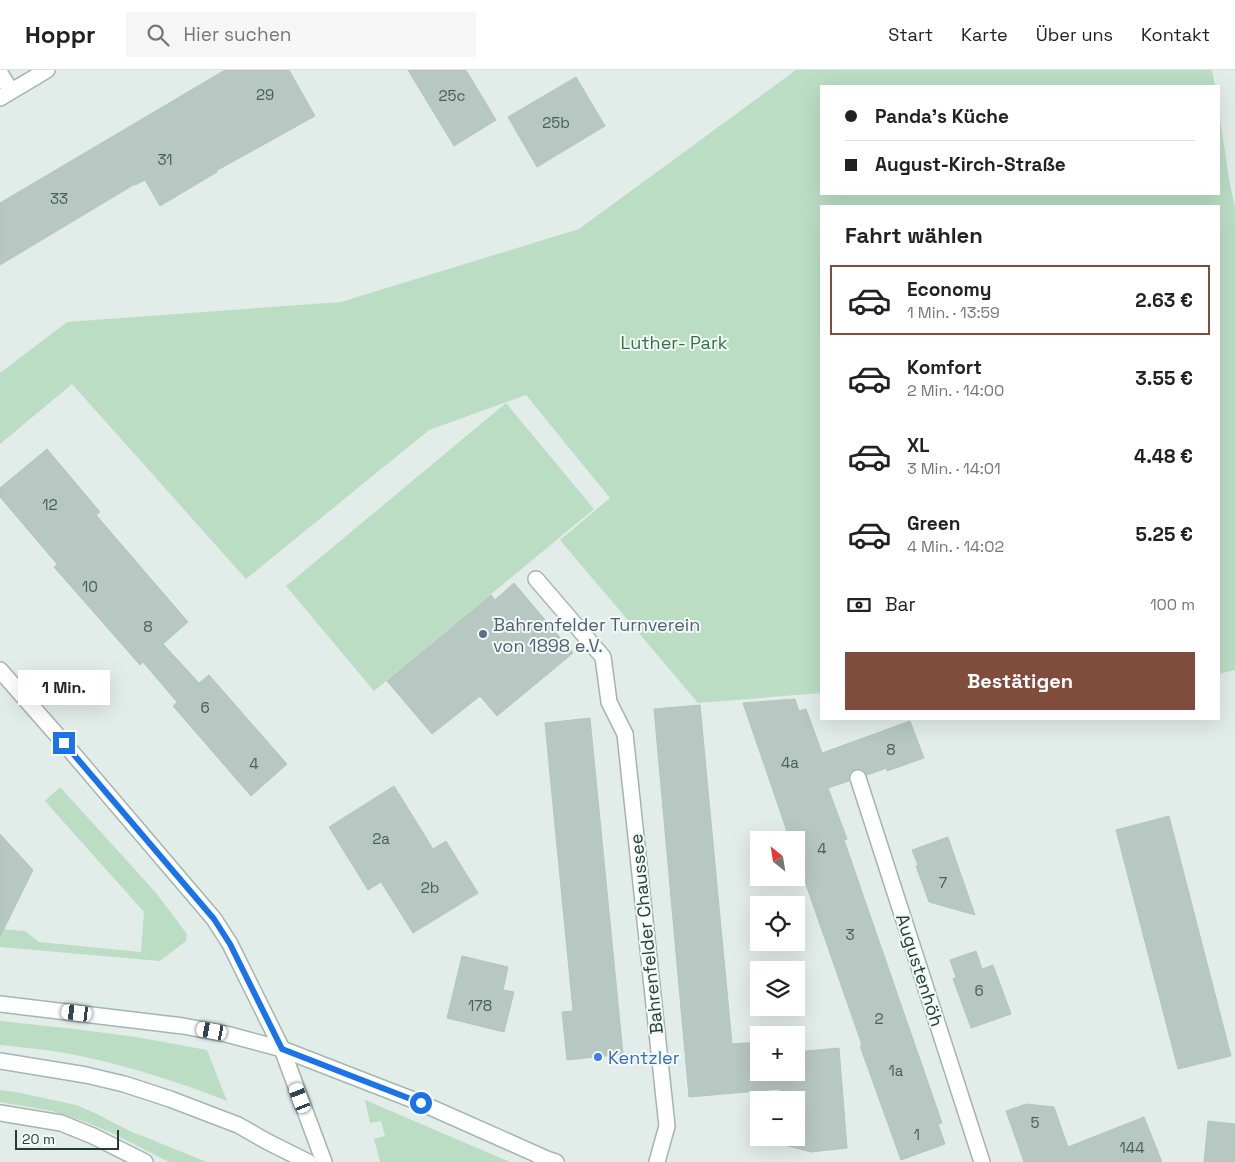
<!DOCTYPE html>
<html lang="de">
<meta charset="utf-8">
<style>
:root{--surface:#fff;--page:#f6f6f6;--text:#222;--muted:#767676;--line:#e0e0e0;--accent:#804c3c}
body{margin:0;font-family:"Space Grotesk",sans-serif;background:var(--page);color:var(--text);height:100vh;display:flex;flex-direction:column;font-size:19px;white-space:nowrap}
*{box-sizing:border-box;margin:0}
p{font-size:16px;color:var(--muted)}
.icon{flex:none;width:28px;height:28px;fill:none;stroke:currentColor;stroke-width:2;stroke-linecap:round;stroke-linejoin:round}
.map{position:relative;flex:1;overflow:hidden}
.side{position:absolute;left:820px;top:135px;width:400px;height:515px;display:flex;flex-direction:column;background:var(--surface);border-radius:0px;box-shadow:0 5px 20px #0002}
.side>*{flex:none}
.top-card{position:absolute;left:820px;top:15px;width:400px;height:110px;border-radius:0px;box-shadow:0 5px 20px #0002;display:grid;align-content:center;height:110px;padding:0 25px;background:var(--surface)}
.needle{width:32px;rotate:330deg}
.controls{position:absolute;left:750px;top:761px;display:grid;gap:10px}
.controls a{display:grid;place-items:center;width:55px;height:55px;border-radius:0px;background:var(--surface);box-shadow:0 5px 20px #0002;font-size:25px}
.scale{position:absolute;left:15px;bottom:12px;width:104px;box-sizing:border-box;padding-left:5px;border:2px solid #223d36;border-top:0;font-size:14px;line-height:18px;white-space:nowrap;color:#223d36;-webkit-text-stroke:4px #f3f9f6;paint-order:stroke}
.end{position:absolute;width:22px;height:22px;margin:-11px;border:6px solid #1a73e8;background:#fff;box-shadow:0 0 0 2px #fff}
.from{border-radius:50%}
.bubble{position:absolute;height:35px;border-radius:0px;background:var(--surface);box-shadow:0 5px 20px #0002;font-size:16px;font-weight:800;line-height:35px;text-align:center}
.car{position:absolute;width:15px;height:30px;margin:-15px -8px;border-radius:6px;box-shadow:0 0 4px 1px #0007;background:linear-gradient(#fff 24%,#345 0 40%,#fff 0 76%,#345 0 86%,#fff 0)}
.top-card b{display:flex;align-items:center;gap:18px;height:48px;font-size:19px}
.top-card b+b{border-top:1px solid var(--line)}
.top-card i{width:12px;height:12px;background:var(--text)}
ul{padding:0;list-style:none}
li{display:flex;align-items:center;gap:15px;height:70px;margin:0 10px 8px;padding:0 15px;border:2px solid transparent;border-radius:0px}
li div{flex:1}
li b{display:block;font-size:19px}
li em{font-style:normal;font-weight:800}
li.selected{border-color:var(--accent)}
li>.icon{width:45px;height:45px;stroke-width:1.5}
h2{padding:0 25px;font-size:22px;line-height:60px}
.pay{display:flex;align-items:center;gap:12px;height:55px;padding:0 25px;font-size:19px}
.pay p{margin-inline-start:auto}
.primary-button{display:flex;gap:10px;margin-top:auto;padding:10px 25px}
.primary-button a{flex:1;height:58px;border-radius:0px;background:var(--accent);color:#fff;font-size:20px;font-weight:800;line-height:58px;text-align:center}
header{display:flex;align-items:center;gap:30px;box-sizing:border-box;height:70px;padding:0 25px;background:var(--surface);border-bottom:1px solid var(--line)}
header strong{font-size:24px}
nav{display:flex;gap:28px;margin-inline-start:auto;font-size:18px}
.search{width:350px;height:45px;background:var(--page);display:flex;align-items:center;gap:12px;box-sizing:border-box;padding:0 18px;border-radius:0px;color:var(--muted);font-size:19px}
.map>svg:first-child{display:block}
</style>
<header>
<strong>Hoppr</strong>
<div class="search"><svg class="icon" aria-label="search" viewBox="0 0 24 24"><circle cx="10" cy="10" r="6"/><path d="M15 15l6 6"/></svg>Hier suchen</div>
<nav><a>Start</a><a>Karte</a><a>Über uns</a><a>Kontakt</a></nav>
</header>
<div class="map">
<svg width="1235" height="1092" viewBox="0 0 1235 1092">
<rect width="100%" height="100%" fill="#e2ece8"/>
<g fill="#bbddc4">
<path d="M 796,0 L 1212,0 L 1215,16 L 821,16 L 821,124 L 1219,124 L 1219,41 L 1229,109 L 1235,138 L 1235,600 L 1219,604 L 1219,136 L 821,136 L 821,623 L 698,633 L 560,470 L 610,428 L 526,325 L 429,360 L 246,509 L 72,314 L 0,374 L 0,303 L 67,252 L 341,232 L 579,159 Z"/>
<path d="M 506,333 L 594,439 L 374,621 L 286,516 Z"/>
<path d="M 60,717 L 156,823 L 187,864 L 186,871 L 160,891 L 0,877 L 0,859 L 25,861 L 39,872 L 141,882 L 144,842 L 45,731 Z"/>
<path d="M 0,951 L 75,959 L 136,967 L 207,980 L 227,1031 C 168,1008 108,989 46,980 C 31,978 15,977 0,975 Z"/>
<path d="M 0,1020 L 16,1022 L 76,1035 L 95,1043 L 130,1061 L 207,1092 L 169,1092 L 110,1062 L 83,1051 L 52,1041 L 0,1032 Z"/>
<path d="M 365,1030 L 510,1092 L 380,1092 L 374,1069 L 385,1066 L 381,1051 L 370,1053 Z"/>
</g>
<g fill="#b7c7c1" stroke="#b4c6bf">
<path d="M 225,0 L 289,0 L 315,46 L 216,101 L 217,102 L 160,136 L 145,110 L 135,115 L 135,114 L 0,195 L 0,133 Z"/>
<path d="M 408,0 L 466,0 L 496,50 L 454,76 Z"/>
<path d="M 576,7 L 605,56 L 537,97 L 508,47 Z"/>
<path d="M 47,379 L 100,442 L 96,445 L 188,552 L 163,574 L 199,613 L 209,605 L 287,694 L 251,726 L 173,636 L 177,632 L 143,592 L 140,595 L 54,497 L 57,494 L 0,427 L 0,418 Z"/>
<path d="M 514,513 L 573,583 L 497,646 L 480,626 L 432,664 L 387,611 L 491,525 L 495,530 Z"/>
<path d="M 795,629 L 799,641 L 806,639 L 822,683 L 910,651 L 924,688 L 887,701 L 887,698 L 867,705 L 864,701 L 860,699 L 856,699 L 851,702 L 849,707 L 849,711 L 828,718 L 847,769 L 844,770 L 942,1053 L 938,1054 L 945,1074 L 901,1090 L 860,976 L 862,975 L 796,786 L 796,770 L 790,770 L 743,633 Z"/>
<path d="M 700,635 L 732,974 L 759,972 L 759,1002 L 796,1002 L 796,982 L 839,978 L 847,1078 L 811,1082 L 784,1075 L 783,1068 L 796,1068 L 796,1030 L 781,1030 L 780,1019 L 689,1027 L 654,639 Z"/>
<path d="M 590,648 L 623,984 L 567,990 L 562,942 L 573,941 L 545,653 Z"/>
<path d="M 394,716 L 433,779 L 446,771 L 478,823 L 413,863 L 381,812 L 368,820 L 329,757 Z"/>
<path d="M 1169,746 L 1231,986 L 1178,999 L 1116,760 Z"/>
<path d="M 0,764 L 33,800 L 0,867 Z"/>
<path d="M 948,767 L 953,782 L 975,845 L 929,832 L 916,796 L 918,795 L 912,780 Z"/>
<path d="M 976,881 L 982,899 L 993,895 L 1011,944 L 971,958 L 953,909 L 956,907 L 950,890 Z"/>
<path d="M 462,886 L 508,897 L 503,920 L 514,922 L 504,962 L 447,948 Z"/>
<path d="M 1026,1034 L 1054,1037 L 1068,1077 L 1144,1047 L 1162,1092 L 1024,1092 L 1006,1041 Z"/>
<path d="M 1208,1051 L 1235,1054 L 1235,1092 L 1204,1092 Z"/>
</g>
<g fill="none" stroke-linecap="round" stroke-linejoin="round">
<g stroke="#a5b4af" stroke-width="18">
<g id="lane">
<path d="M 0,3 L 11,21"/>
<path d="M 536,509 L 603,587 L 609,632 L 625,664"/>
</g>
</g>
<g stroke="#a5b4af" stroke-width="18">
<g id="street">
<path d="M 0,28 L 47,0"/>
<path d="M 0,600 L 64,673 L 214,849 L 230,874 L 282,979 L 324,1092"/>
<path d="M 625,664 L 667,1056 L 657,1092"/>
<path d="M 858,708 L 982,1092"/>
<path d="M 0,1043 L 61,1053 L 93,1066 L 145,1092"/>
</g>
</g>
<g stroke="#a0b8b0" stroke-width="18">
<g id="secondary">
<path d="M 0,934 L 183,956 L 226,964 L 282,979 L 421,1033 L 547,1089 L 556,1092"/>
<path d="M 0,991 L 86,1005 L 124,1014 L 170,1029 L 238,1055 L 268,1072 L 308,1092"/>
</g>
</g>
<use href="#lane" stroke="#fff" stroke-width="15"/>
<use href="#street" stroke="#fff" stroke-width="15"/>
<use href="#secondary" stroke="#fff" stroke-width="15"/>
</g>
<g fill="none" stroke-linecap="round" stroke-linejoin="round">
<path stroke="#1a73e8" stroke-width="6" d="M 64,673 L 214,849 L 230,874 L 282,979 L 421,1033"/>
</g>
<circle fill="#5c6f8a" stroke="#f3f9f6" stroke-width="2" cx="483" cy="564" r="5"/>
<circle fill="#3f7fe0" stroke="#f3f9f6" stroke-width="2" cx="598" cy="987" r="5"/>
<g text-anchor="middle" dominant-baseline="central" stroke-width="4" stroke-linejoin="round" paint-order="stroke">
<g font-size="15" fill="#476059">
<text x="265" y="24">29</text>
<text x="452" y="25">25c</text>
<text x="556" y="52">25b</text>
<text x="165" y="89">31</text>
<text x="59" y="128">33</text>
<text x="50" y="434">12</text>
<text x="90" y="516">10</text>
<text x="148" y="556">8</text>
<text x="205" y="637">6</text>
<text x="891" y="679">8</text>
<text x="790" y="692">4a</text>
<text x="254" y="693">4</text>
<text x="381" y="768">2a</text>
<text x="822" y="778">4</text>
<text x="943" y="812">7</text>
<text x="430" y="817">2b</text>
<text x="850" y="864">3</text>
<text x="979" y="920">6</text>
<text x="480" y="935">178</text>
<text x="879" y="948">2</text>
<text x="896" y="1000">1a</text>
<text x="1035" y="1052">5</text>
<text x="917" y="1064">1</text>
<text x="1132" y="1077">144</text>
</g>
<g font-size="18" fill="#2c7448" stroke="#f3f9f6">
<text x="674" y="272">Luther- Park</text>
</g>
<g font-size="18" fill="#4e5e75" stroke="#f3f9f6" text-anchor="start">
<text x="493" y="554">Bahrenfelder Turnverein<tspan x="493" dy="21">von 1898 e.V.</tspan></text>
</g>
<g font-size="18" fill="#223d36" stroke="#f3f9f6">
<text transform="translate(646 864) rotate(-96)">Bahrenfelder Chaussee</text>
<text transform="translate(920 900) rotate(72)">Augustenhöh</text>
</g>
<g font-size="18" fill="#366cbe" stroke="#f3f9f6" text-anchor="start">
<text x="608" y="987">Kentzler</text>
</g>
</g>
</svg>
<div class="controls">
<a><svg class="needle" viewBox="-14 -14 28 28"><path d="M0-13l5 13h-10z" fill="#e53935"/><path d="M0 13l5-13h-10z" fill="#767676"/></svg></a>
<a><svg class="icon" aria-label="locate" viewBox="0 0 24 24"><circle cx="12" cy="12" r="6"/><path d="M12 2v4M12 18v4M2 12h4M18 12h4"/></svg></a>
<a><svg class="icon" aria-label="layers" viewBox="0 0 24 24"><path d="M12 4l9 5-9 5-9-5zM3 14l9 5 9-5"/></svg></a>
<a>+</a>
<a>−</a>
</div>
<div class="scale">20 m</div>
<i class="end from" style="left:421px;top:1033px"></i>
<i class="end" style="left:64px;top:673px"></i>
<div class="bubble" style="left:18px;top:600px;width:92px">1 Min.</div>
<i class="car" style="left:77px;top:943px;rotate:277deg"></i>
<i class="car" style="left:212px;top:961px;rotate:280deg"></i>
<i class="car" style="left:300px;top:1028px;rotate:339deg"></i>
<div class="top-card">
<b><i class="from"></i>Panda's Küche</b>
<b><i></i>August-Kirch-Straße</b>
</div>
<section class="side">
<h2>Fahrt wählen</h2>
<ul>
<li class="selected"><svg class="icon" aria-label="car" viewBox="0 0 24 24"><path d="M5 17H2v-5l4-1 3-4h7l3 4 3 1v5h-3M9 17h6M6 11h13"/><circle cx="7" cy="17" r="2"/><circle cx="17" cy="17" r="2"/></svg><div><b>Economy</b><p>1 Min. · 13:59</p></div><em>2.63 €</em></li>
<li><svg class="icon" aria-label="car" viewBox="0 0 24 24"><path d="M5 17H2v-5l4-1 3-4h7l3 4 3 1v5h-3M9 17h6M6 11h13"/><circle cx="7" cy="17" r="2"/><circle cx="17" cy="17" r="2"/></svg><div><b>Komfort</b><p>2 Min. · 14:00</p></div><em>3.55 €</em></li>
<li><svg class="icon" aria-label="car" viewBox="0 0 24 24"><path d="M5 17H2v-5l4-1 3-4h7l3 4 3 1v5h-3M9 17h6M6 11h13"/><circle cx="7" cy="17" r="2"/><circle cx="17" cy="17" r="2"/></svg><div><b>XL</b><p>3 Min. · 14:01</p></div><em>4.48 €</em></li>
<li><svg class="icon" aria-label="car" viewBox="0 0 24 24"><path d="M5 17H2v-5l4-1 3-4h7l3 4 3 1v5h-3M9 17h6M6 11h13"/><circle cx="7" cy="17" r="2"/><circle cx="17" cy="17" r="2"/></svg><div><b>Green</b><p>4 Min. · 14:02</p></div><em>5.25 €</em></li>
</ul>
<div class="pay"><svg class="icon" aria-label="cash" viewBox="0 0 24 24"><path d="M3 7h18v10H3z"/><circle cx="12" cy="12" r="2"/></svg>Bar<p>100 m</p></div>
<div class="primary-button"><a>Bestätigen</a></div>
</section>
</div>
